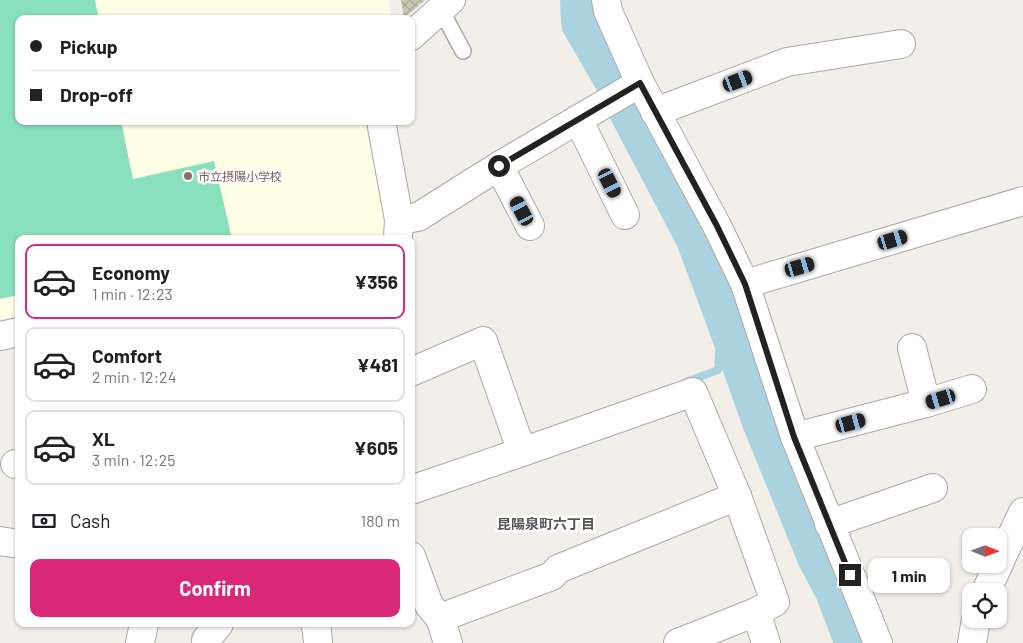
<!DOCTYPE html>
<meta charset="utf-8">
<style>
:root{--surface:#fff;--page:#f2f2f2;--text:#202124;--muted:#757577;--line:#e0e0e0;--accent:#db2777}
body{margin:0;font-family:Barlow,"Noto Sans JP",sans-serif;background:var(--page);color:var(--text);height:100vh;display:flex;flex-direction:column;font-size:19px;white-space:nowrap}
*{box-sizing:border-box;margin:0}
p{font-size:16px;color:var(--muted)}
.icon{flex:none;width:28px;height:28px;fill:none;stroke:currentColor;stroke-width:2;stroke-linecap:round;stroke-linejoin:round}
.map{position:relative;flex:1;overflow:hidden}
.sheet{position:absolute;left:15px;top:235px;width:400px;height:392px;display:flex;flex-direction:column;background:var(--surface);border-radius:10px;box-shadow:0 1px 4px #0004}
.sheet>*{flex:none}
.hud{position:absolute;left:15px;top:15px;width:400px;height:110px;border-radius:10px;box-shadow:0 1px 4px #0004;display:grid;align-content:center;height:110px;padding:0 15px;background:var(--surface)}
.needle{width:32px;rotate:91deg}
.buttons{position:absolute;left:962px;top:528px;display:grid;gap:10px}
.buttons a{display:grid;place-items:center;width:45px;height:45px;border-radius:10px;background:var(--surface);box-shadow:0 1px 4px #0004;font-size:25px}
.end{position:absolute;width:22px;height:22px;margin:-11px;border:6px solid #222;background:#fff;box-shadow:0 0 0 2px #fff}
.from{border-radius:50%}
.bubble{position:absolute;height:35px;border-radius:10px;background:var(--surface);box-shadow:0 1px 4px #0004;font-size:16px;font-weight:700;line-height:35px;text-align:center}
.car{position:absolute;width:15px;height:30px;margin:-15px -8px;border-radius:6px;box-shadow:0 0 4px 1px #0007;background:linear-gradient(#222 24%,#8ab4d8 0 40%,#222 0 76%,#8ab4d8 0 86%,#222 0)}
.hud b{display:flex;align-items:center;gap:18px;height:48px;font-size:19px}
.hud b+b{border-top:1px solid var(--line)}
.hud i{width:12px;height:12px;background:var(--text)}
ul{padding:9px 0 0;list-style:none}
li{display:flex;align-items:center;gap:15px;height:75px;margin:0 10px 8px;padding:0 5px;border:2px solid var(--line);border-radius:10px}
li div{flex:1}
li b{display:block;font-size:19px}
li em{font-style:normal;font-weight:700}
li.active{border-color:var(--accent)}
li>.icon{width:45px;height:45px;stroke-width:1.5}
.pay{display:flex;align-items:center;gap:12px;height:55px;padding:0 15px;font-size:19px}
.pay p{margin-inline-start:auto}
.primary-button{display:flex;gap:10px;margin-top:auto;padding:10px 15px}
.primary-button a{flex:1;height:58px;border-radius:10px;background:var(--accent);color:#fff;font-size:20px;font-weight:700;line-height:58px;text-align:center}
.map>svg:first-child{display:block}
</style>
<div class="map">
<svg width="1023" height="643" viewBox="0 0 1023 643">
<defs>
<pattern id="construction-cross-hatch" width="8" height="8" patternUnits="userSpaceOnUse" patternTransform="scale(1.25)"><rect width="8" height="8" fill="#c7c7b4"/><path d="M0 0l8 8M0 8l8-8" fill="none" stroke="#abab9a"/></pattern>
</defs>
<rect width="100%" height="100%" fill="#f2efe9"/>
<path fill="#ffffe5" d="M 0,0 L 389,0 L 391,19 L 19,19 L 19,121 L 365,121 L 386,230 L 381,239 L 19,239 L 19,315 L 0,319 Z"/>
<path fill="url(#construction-cross-hatch)" d="M 401,0 L 425,0 L 404,18 Z"/>
<path fill="#88e0be" d="M 0,0 L 95,0 L 99,19 L 19,19 L 19,121 L 121,121 L 133,179 L 214,161 L 232,239 L 19,239 L 19,295 L 0,299 Z"/>
<g fill="none" stroke-linecap="round" stroke-linejoin="round">
<path stroke="#aad3df" stroke-width="8" d="M 686,382 L 718,370 L 721,321 L 726,308"/>
<g stroke="#aad3df" stroke-width="48">
<path d="M 584,0 L 585,22 L 618,79"/>
<path d="M 627,99 L 699,236 L 726,308 L 766,421 L 821,556 L 838,588 L 859,643"/>
</g>
<g stroke="#a9a9a9" stroke-width="18">
<path id="service" d="M 441,10 L 463,51"/>
</g>
<g stroke="#a9a9a9" stroke-width="30">
<g id="minor">
<path d="M 606,0 L 608,11 L 640,83 L 717,226 L 745,284 L 795,437 L 878,643"/>
<path d="M 411,36 L 451,0"/>
<path d="M 655,112 L 787,62 L 901,44"/>
<path d="M 578,119 L 625,215"/>
<path d="M 381,121 L 399,220 L 398,237"/>
<path d="M 499,166 L 530,226"/>
<path d="M 399,220 L 418,217 L 499,166 L 640,83"/>
<path d="M 745,284 L 1023,201"/>
<path d="M 0,336 L 19,332"/>
<path d="M 912,348 L 926,403"/>
<path d="M 411,372 L 483,341 L 522,452 L 411,490"/>
<path d="M 795,437 L 926,403 L 972,389"/>
<path d="M 522,452 L 693,392 L 737,496 L 775,602 L 756,612 L 678,643"/>
<path d="M 15,464 L 19,464"/>
<path d="M 829,524 L 933,488"/>
<path d="M 0,541 L 19,544"/>
<path d="M 411,556 L 429,605 L 440,618 L 552,576 L 558,569 L 737,496"/>
<path d="M 999,563 L 1023,512"/>
<path d="M 986,591 L 999,564"/>
<path d="M 756,612 L 766,643"/>
<path d="M 440,618 L 448,643"/>
<path d="M 315,624 L 317,631 L 318,643"/>
<path d="M 206,640 L 219,624"/>
<path d="M 140,643 L 144,624"/>
<path d="M 972,643 L 976,619"/>
</g>
</g>
<use href="#service" stroke="#fff" stroke-width="15"/>
<use href="#minor" stroke="#fff" stroke-width="28"/>
</g>
<g fill="none" stroke-linecap="round" stroke-linejoin="round">
<path stroke="#222" stroke-width="6" d="M 499,166 L 640,83 L 717,226 L 745,284 L 794,437 L 850,575"/>
</g>
<circle fill="#8d6e63" stroke="#fff" stroke-width="2" cx="188" cy="176" r="5"/>
<g text-anchor="middle" dominant-baseline="central" stroke-width="5" stroke-linejoin="round" paint-order="stroke">
<g font-size="12" fill="#785e54" stroke="#fff" text-anchor="start">
<text x="198" y="176">市立摂陽小学校</text>
</g>
<g font-size="14" font-weight="bold" fill="#555" stroke="#fff">
<text x="546" y="523">昆陽泉町六丁目</text>
</g>
</g>
</svg>
<div class="buttons">
<a><svg class="needle" viewBox="-14 -14 28 28"><path d="M0-13l5 13h-10z" fill="#e53935"/><path d="M0 13l5-13h-10z" fill="#757577"/></svg></a>
<a><svg class="icon" aria-label="locate" viewBox="0 0 24 24"><circle cx="12" cy="12" r="6"/><path d="M12 2v4M12 18v4M2 12h4M18 12h4"/></svg></a>
</div>
<i class="end from" style="left:499px;top:166px"></i>
<i class="end" style="left:850px;top:575px"></i>
<div class="bubble" style="left:868px;top:558px;width:82px">1 min</div>
<i class="car" style="left:738px;top:81px;rotate:69deg"></i>
<i class="car" style="left:610px;top:183px;rotate:153deg"></i>
<i class="car" style="left:522px;top:211px;rotate:332deg"></i>
<i class="car" style="left:893px;top:240px;rotate:73deg"></i>
<i class="car" style="left:800px;top:267px;rotate:74deg"></i>
<i class="car" style="left:941px;top:399px;rotate:253deg"></i>
<i class="car" style="left:851px;top:423px;rotate:75deg"></i>
<div class="hud">
<b><i class="from"></i>Pickup</b>
<b><i></i>Drop-off</b>
</div>
<section class="sheet">
<ul>
<li class="active"><svg class="icon" aria-label="car" viewBox="0 0 24 24"><path d="M5 17H2v-5l4-1 3-4h7l3 4 3 1v5h-3M9 17h6M6 11h13"/><circle cx="7" cy="17" r="2"/><circle cx="17" cy="17" r="2"/></svg><div><b>Economy</b><p>1 min · 12:23</p></div><em>¥356</em></li>
<li><svg class="icon" aria-label="car" viewBox="0 0 24 24"><path d="M5 17H2v-5l4-1 3-4h7l3 4 3 1v5h-3M9 17h6M6 11h13"/><circle cx="7" cy="17" r="2"/><circle cx="17" cy="17" r="2"/></svg><div><b>Comfort</b><p>2 min · 12:24</p></div><em>¥481</em></li>
<li><svg class="icon" aria-label="car" viewBox="0 0 24 24"><path d="M5 17H2v-5l4-1 3-4h7l3 4 3 1v5h-3M9 17h6M6 11h13"/><circle cx="7" cy="17" r="2"/><circle cx="17" cy="17" r="2"/></svg><div><b>XL</b><p>3 min · 12:25</p></div><em>¥605</em></li>
</ul>
<div class="pay"><svg class="icon" aria-label="cash" viewBox="0 0 24 24"><path d="M3 7h18v10H3z"/><circle cx="12" cy="12" r="2"/></svg>Cash<p>180 m</p></div>
<div class="primary-button"><a>Confirm</a></div>
</section>
</div>
